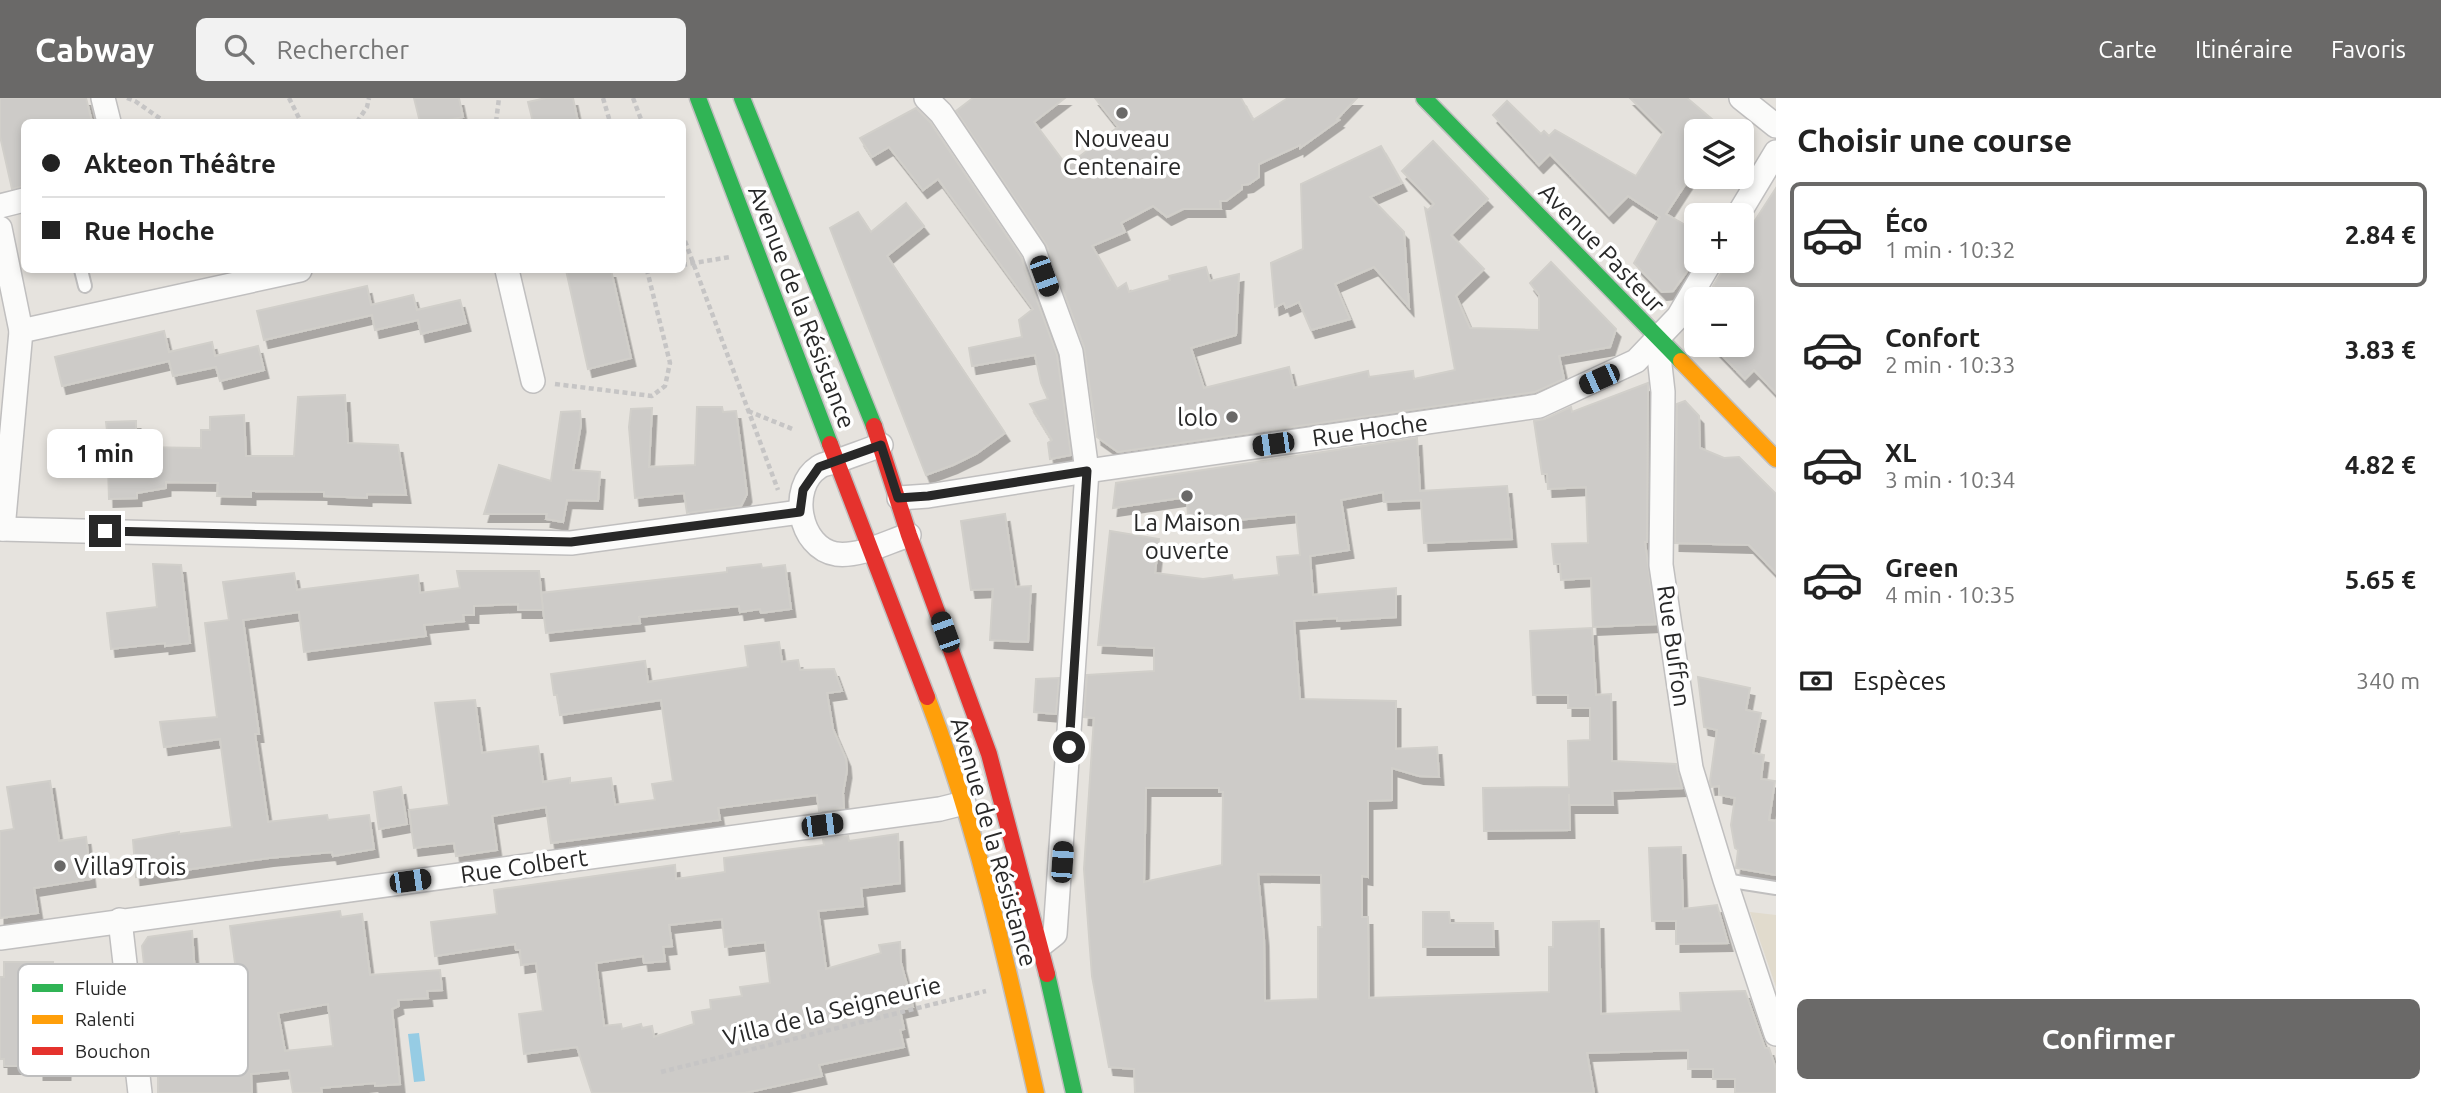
<!DOCTYPE html>
<html lang="fr">
<meta charset="utf-8">
<style>
:root{--surface:#fff;--page:#f2f2f2;--text:#222;--muted:#767676;--line:#e0e0e0;--accent:#6a6968}
body{margin:0;font-family:Ubuntu,sans-serif;background:var(--page);color:var(--text);height:100vh;display:flex;flex-direction:column;font-size:26px;white-space:nowrap}
*{box-sizing:border-box;margin:0}
p{font-size:23px;color:var(--muted)}
.icon{flex:none;width:38px;height:38px;fill:none;stroke:currentColor;stroke-width:2;stroke-linecap:round;stroke-linejoin:round}
.map{position:relative;flex:1;overflow:hidden}
.details{display:flex;flex-direction:column;background:var(--surface);width:665px}
.details>*{flex:none}
.top-card{position:absolute;left:21px;top:21px;width:665px;height:154px;border-radius:10px;box-shadow:0 4px 10px #0003;display:grid;align-content:center;height:154px;padding:0 21px;background:var(--surface)}
.fabs{position:absolute;left:1684px;top:21px;display:grid;gap:14px}
.fabs a{display:grid;place-items:center;width:70px;height:70px;border-radius:10px;background:var(--surface);box-shadow:0 4px 10px #0003;font-size:35px}
.end{position:absolute;width:32px;height:32px;margin:-16px;border:9px solid #282828;background:#fff;box-shadow:0 0 0 4px #fff}
.from{border-radius:50%}
.bubble{position:absolute;height:49px;border-radius:10px;background:var(--surface);box-shadow:0 4px 10px #0003;font-size:23px;font-weight:600;line-height:49px;text-align:center}
.car{position:absolute;width:21px;height:42px;margin:-21px -10px;border-radius:9px;box-shadow:0 0 5px 2px #0007;background:linear-gradient(#222 24%,#8ab4d8 0 40%,#222 0 76%,#8ab4d8 0 86%,#222 0)}
.top-card b{display:flex;align-items:center;gap:24px;height:66px;font-size:26px}
.top-card b+b{border-top:2px solid var(--line)}
.top-card i{width:18px;height:18px;background:var(--text)}
ul{padding:0;list-style:none}
li{display:flex;align-items:center;gap:21px;height:105px;margin:0 14px 10px;padding:0 7px;border:4px solid transparent;border-radius:10px}
li div{flex:1}
li b{display:block;font-size:26px}
li em{font-style:normal;font-weight:600}
li.on{border-color:var(--accent)}
li>.icon{width:63px;height:63px;stroke-width:1.5}
h2{padding:0 21px;font-size:32px;line-height:84px}
.pay{display:flex;align-items:center;gap:18px;height:77px;padding:0 21px;font-size:26px}
.pay p{margin-inline-start:auto}
.cta{display:flex;gap:14px;margin-top:auto;padding:14px 21px}
.cta a{flex:1;height:80px;border-radius:10px;background:var(--accent);color:#fff;font-size:28px;font-weight:600;line-height:80px;text-align:center}
header{display:flex;align-items:center;gap:42px;box-sizing:border-box;height:98px;padding:0 35px;background:var(--accent);color:#fff}
header strong{font-size:33px}
nav{display:flex;gap:38px;margin-inline-start:auto;font-size:24px}
.search{width:490px;height:63px;background:var(--page);display:flex;align-items:center;gap:18px;box-sizing:border-box;padding:0 24px;border-radius:10px;color:var(--muted);font-size:26px}
main{display:flex;flex:1;min-height:0}
.map>svg:first-child{display:block}
</style>
<header>
<strong>Cabway</strong>
<div class="search"><svg class="icon" aria-label="search" viewBox="0 0 24 24"><circle cx="10" cy="10" r="6"/><path d="M15 15l6 6"/></svg>Rechercher</div>
<nav><a>Carte</a><a>Itinéraire</a><a>Favoris</a></nav>
</header>
<main>
<div class="map">
<svg width="1776" height="995" viewBox="0 0 1776 995">
<defs>
<filter id="shadow"><feDropShadow dx="4.5" dy="8" stdDeviation="0" flood-color="#0004"/></filter>
</defs>
<rect width="100%" height="100%" fill="#e6e3de"/>
<path fill="#e1dbcd" d="M 1750,814 L 1776,817 L 1776,889 Z"/>
<path fill="#96cce4" d="M 419,935 L 425,983 L 414,984 L 408,936 Z"/>
<g fill="#cdcbc8" stroke="#d1cfca" stroke-width="2" fill-rule="evenodd" filter="url(#shadow)">
<path d="M 0,0 L 86,0 L 92,24 L 24,24 L 24,88 L 12,91 L 0,38 Z"/>
<path d="M 414,0 L 459,0 L 463,19 L 439,24 L 420,24 Z"/>
<path d="M 546,0 L 573,0 L 578,24 L 533,24 L 528,4 Z"/>
<path d="M 973,0 L 1065,0 L 1034,24 L 1067,68 L 1118,29 L 1095,0 L 1241,0 L 1253,22 L 1288,0 L 1357,0 L 1337,21 L 1339,22 L 1300,50 L 1300,47 L 1259,66 L 1259,79 L 1249,86 L 1242,87 L 1242,91 L 1226,103 L 1220,103 L 1221,111 L 1183,111 L 1167,119 L 1153,108 L 1121,125 L 1125,134 L 1092,148 L 1117,191 L 1126,185 L 1129,194 L 1170,182 L 1169,178 L 1206,169 L 1210,183 L 1239,176 L 1236,237 L 1191,250 L 1204,290 L 1289,269 L 1294,290 L 1368,273 L 1369,279 L 1413,273 L 1414,281 L 1455,272 L 1425,110 L 1428,112 L 1434,106 L 1402,73 L 1433,43 L 1488,101 L 1451,137 L 1484,171 L 1456,198 L 1470,230 L 1539,232 L 1539,197 L 1530,185 L 1551,164 L 1616,231 L 1610,249 L 1559,258 L 1564,281 L 1535,294 L 1118,354 L 1097,339 L 1084,249 L 1047,148 L 956,13 Z"/>
<path d="M 1630,0 L 1687,0 L 1713,22 L 1705,33 L 1696,33 L 1696,70 L 1666,116 L 1696,133 L 1696,161 L 1673,193 L 1662,194 L 1634,165 L 1660,119 L 1628,98 L 1609,117 L 1550,56 L 1539,67 L 1493,17 L 1507,3 L 1541,36 L 1544,33 L 1549,38 L 1555,32 L 1636,78 L 1664,34 Z"/>
<path d="M 916,10 L 930,24 L 1021,159 L 1057,257 L 1071,357 L 1050,361 L 1048,345 L 1052,342 L 1030,306 L 1048,301 L 1041,285 L 1035,257 L 972,268 L 969,250 L 1022,239 L 1019,222 L 1033,211 L 938,81 L 923,92 L 889,49 L 872,59 L 860,40 Z"/>
<path d="M 1381,48 L 1402,85 L 1370,99 L 1404,134 L 1409,209 L 1374,169 L 1335,186 L 1350,221 L 1311,232 L 1299,204 L 1286,210 L 1284,205 L 1275,209 L 1271,165 L 1303,151 L 1301,86 Z"/>
<path d="M 1776,90 L 1776,295 L 1754,272 L 1745,281 L 1712,247 L 1741,247 L 1741,201 L 1715,201 L 1720,193 L 1713,188 L 1729,163 L 1741,163 L 1741,144 Z"/>
<path d="M 906,105 L 924,128 L 887,158 L 1005,335 L 976,356 L 953,367 L 926,377 L 830,130 L 858,114 L 871,134 Z"/>
<path d="M 566,172 L 611,172 L 631,260 L 588,271 Z"/>
<path d="M 367,188 L 371,207 L 413,197 L 417,212 L 460,202 L 466,225 L 421,236 L 418,222 L 375,232 L 372,217 L 264,242 L 257,213 Z"/>
<path d="M 164,233 L 169,254 L 212,244 L 215,258 L 258,248 L 264,272 L 220,283 L 216,269 L 173,278 L 169,263 L 62,288 L 55,259 Z"/>
<path d="M 1648,285 L 1647,444 L 1645,444 L 1656,526 L 1593,529 L 1591,480 L 1561,482 L 1560,466 L 1554,466 L 1552,446 L 1588,445 L 1586,389 L 1548,391 L 1547,376 L 1542,376 L 1534,323 L 1545,321 L 1571,309 L 1572,314 Z"/>
<path d="M 345,297 L 348,345 L 398,347 L 406,397 L 367,396 L 367,400 L 324,398 L 324,394 L 251,393 L 251,399 L 217,398 L 218,385 L 166,384 L 166,390 L 137,395 L 137,400 L 109,401 L 108,368 L 111,368 L 106,324 L 136,323 L 136,349 L 201,350 L 201,332 L 210,332 L 210,319 L 244,317 L 246,358 L 294,358 L 298,299 Z"/>
<path d="M 1685,303 L 1699,318 L 1700,350 L 1724,360 L 1739,359 L 1776,396 L 1776,475 L 1749,447 L 1675,445 L 1677,306 Z"/>
<path d="M 697,309 L 722,309 L 723,314 L 736,313 L 747,396 L 741,408 L 687,415 L 684,395 L 635,400 L 629,329 L 631,311 L 652,310 L 649,369 L 695,367 Z"/>
<path d="M 580,313 L 581,326 L 573,372 L 600,374 L 598,403 L 567,402 L 563,424 L 546,421 L 547,416 L 484,416 L 499,367 L 551,383 L 561,314 Z"/>
<path d="M 1417,340 L 1420,393 L 1507,388 L 1512,441 L 1424,445 L 1421,402 L 1384,404 L 1383,394 L 1341,402 L 1349,452 L 1310,458 L 1313,497 L 1396,490 L 1396,519 L 1337,523 L 1337,520 L 1294,523 L 1300,601 L 1396,603 L 1396,651 L 1437,649 L 1439,679 L 1419,678 L 1392,670 L 1392,702 L 1368,703 L 1368,779 L 1362,778 L 1362,819 L 1368,819 L 1369,900 L 1549,894 L 1549,849 L 1553,849 L 1553,824 L 1599,823 L 1601,916 L 1681,913 L 1680,895 L 1745,893 L 1765,950 L 1769,950 L 1776,971 L 1776,995 L 1735,995 L 1735,981 L 1713,981 L 1713,971 L 1688,971 L 1688,952 L 1587,955 L 1594,995 L 1135,995 L 1134,971 L 1109,969 L 1092,878 L 1084,771 L 1094,620 L 1084,619 L 1087,577 L 1154,573 L 1154,550 L 1098,547 L 1110,433 L 1159,441 L 1155,475 L 1203,481 L 1232,477 L 1233,482 L 1279,477 L 1277,459 L 1300,457 L 1296,416 L 1199,426 L 1188,420 L 1187,399 L 1113,410 L 1116,385 ZM 1146,690 L 1219,690 L 1219,694 L 1223,694 L 1222,767 L 1144,784 ZM 1258,776 L 1321,777 L 1322,829 L 1318,829 L 1318,901 L 1265,903 L 1264,840 Z"/>
<path d="M 1005,416 L 1016,489 L 1031,488 L 1028,544 L 990,542 L 993,491 L 971,492 L 961,423 Z"/>
<path d="M 153,466 L 181,467 L 190,545 L 165,548 L 165,545 L 111,551 L 107,515 L 157,509 Z"/>
<path d="M 761,466 L 762,470 L 785,467 L 791,511 L 761,515 L 760,511 L 740,514 L 739,508 L 639,519 L 640,525 L 546,535 L 541,495 L 727,474 L 727,470 Z"/>
<path d="M 457,473 L 539,473 L 543,512 L 518,512 L 518,506 L 474,508 L 474,517 L 463,517 L 464,523 L 424,527 L 426,538 L 304,554 L 299,514 L 243,522 L 259,636 L 255,636 L 268,724 L 327,717 L 328,722 L 369,717 L 374,751 L 333,758 L 332,754 L 269,760 L 136,779 L 133,742 L 179,734 L 179,736 L 232,729 L 220,641 L 164,649 L 160,624 L 217,619 L 205,525 L 229,522 L 223,484 L 294,475 L 297,492 L 418,477 L 420,495 L 460,490 Z"/>
<path d="M 1592,530 L 1596,597 L 1611,596 L 1612,663 L 1676,666 L 1682,690 L 1612,693 L 1613,707 L 1569,707 L 1569,696 L 1570,732 L 1484,733 L 1483,690 L 1569,689 L 1568,643 L 1590,642 L 1590,610 L 1568,610 L 1568,597 L 1533,597 L 1530,533 Z"/>
<path d="M 779,544 L 782,564 L 798,562 L 800,572 L 834,571 L 842,593 L 827,595 L 833,631 L 846,661 L 847,672 L 843,695 L 844,710 L 819,713 L 817,697 L 718,710 L 720,722 L 551,745 L 546,709 L 492,718 L 497,752 L 456,758 L 454,745 L 414,750 L 409,712 L 449,707 L 435,605 L 475,602 L 482,655 L 538,648 L 543,684 L 570,680 L 570,685 L 611,680 L 615,707 L 655,702 L 652,686 L 673,683 L 661,602 L 560,617 L 557,597 L 554,597 L 551,576 L 645,563 L 648,584 L 748,569 L 745,548 Z"/>
<path d="M 1698,579 L 1750,590 L 1746,612 L 1761,615 L 1753,655 L 1764,657 L 1761,681 L 1775,683 L 1769,722 L 1776,723 L 1776,777 L 1736,770 L 1738,752 L 1735,750 L 1731,727 L 1735,700 L 1719,697 L 1719,688 L 1711,689 L 1710,683 L 1717,632 L 1704,629 Z"/>
<path d="M 1059,580 L 1056,616 L 1034,614 L 1036,581 Z"/>
<path d="M 50,683 L 59,743 L 86,739 L 91,781 L 34,790 L 38,815 L 0,820 L 0,733 L 14,731 L 7,689 Z"/>
<path d="M 401,689 L 407,726 L 379,731 L 374,694 Z"/>
<path d="M 898,736 L 900,785 L 861,790 L 863,808 L 818,813 L 826,871 L 881,855 L 879,847 L 900,844 L 901,865 L 913,909 L 900,912 L 904,931 L 900,932 L 904,949 L 819,967 L 822,978 L 745,995 L 592,995 L 577,949 L 524,956 L 519,916 L 543,913 L 536,865 L 521,867 L 520,852 L 516,852 L 515,846 L 435,858 L 431,824 L 497,816 L 494,792 L 675,767 L 676,781 L 725,774 L 724,760 L 824,747 L 823,741 L 848,738 L 849,743 ZM 722,821 L 725,849 L 765,844 L 770,885 L 740,889 L 742,898 L 710,902 L 711,911 L 692,914 L 694,926 L 654,939 L 652,928 L 642,930 L 641,926 L 622,931 L 621,926 L 604,928 L 596,865 L 643,858 L 644,865 L 665,863 L 663,849 L 672,848 L 669,827 Z"/>
<path d="M 1681,749 L 1683,811 L 1717,807 L 1728,845 L 1676,846 L 1676,823 L 1652,823 L 1649,750 Z"/>
<path d="M 340,813 L 341,819 L 362,816 L 370,877 L 440,872 L 442,892 L 427,893 L 428,900 L 398,902 L 399,908 L 392,911 L 400,986 L 375,988 L 375,985 L 321,990 L 322,995 L 293,995 L 289,972 L 251,976 L 252,995 L 158,995 L 158,975 L 155,968 L 142,848 L 148,839 L 192,833 L 196,891 L 238,887 L 230,828 ZM 328,906 L 333,948 L 285,953 L 278,915 Z"/>
<path d="M 1423,814 L 1449,814 L 1450,825 L 1493,825 L 1494,849 L 1423,849 Z"/>
<path d="M 4,864 L 53,864 L 52,871 L 79,871 L 80,913 L 73,913 L 73,940 L 67,940 L 66,974 L 39,974 L 39,968 L 4,968 L 4,961 L 0,961 L 0,879 L 4,879 Z"/>
</g>
<g fill="none" stroke-linecap="round" stroke-linejoin="round">
<g stroke="#c0bfbf" stroke-width="16">
<g id="lane">
<path d="M 81,172 L 85,188"/>
<path d="M 1725,782 L 1776,790"/>
</g>
</g>
<g stroke="#c0bfbf" stroke-width="26">
<g id="street">
<path d="M 103,0 L 109,24"/>
<path d="M 926,0 L 941,15 L 1034,153 L 1071,254 L 1087,373 L 1055,836 L 1041,847"/>
<path d="M 1741,0 L 1776,28"/>
<path d="M 0,108 L 24,102"/>
<path d="M 1738,117 L 1776,54"/>
<path d="M 0,130 L 21,233"/>
<path d="M 507,172 L 533,283"/>
<path d="M 1657,240 L 1663,294 L 1661,467 L 1691,670 L 1725,782 L 1776,936"/>
<path d="M 881,347 C 866,353 850,358 835,364 C 830,365 823,366 819,369 C 788,389 799,450 836,456 C 860,459 887,444 909,437"/>
<path d="M 899,400 L 928,398 L 1087,373 L 1539,308 L 1636,263 L 1678,219 L 1711,163"/>
<path d="M 0,431 L 571,445 L 800,414"/>
<path d="M 3,431 L 21,233 L 300,172"/>
<path d="M 120,822 L 140,995"/>
<path d="M 0,840 L 940,711 L 964,705"/>
</g>
</g>
<g stroke="#c0bfbf" stroke-width="19">
<g id="fast">
<path d="M 698,0 L 830,346"/>
<path d="M 742,0 L 874,328"/>
<path d="M 1424,0 L 1681,263"/>
<path d="M 1047,876 L 1074,995"/>
</g>
</g>
<g stroke="#c0bfbf" stroke-width="19">
<g id="slow">
<path d="M 1681,263 L 1776,361"/>
<path d="M 927,599 C 976,727 1006,861 1036,995"/>
</g>
</g>
<g stroke="#c0bfbf" stroke-width="19">
<g id="jam">
<path d="M 874,328 L 909,437 L 989,656 L 1047,876"/>
<path d="M 830,346 L 927,599"/>
</g>
</g>
<g stroke="#c6c5c5" stroke-width="4.5" stroke-dasharray="5 3.5" stroke-linecap="butt">
<path d="M 127,0 L 135,3 L 165,24"/>
<path d="M 289,0 L 301,24"/>
<path d="M 603,0 L 610,24"/>
<path d="M 633,0 L 642,24"/>
<path d="M 357,24 L 367,9 L 369,0"/>
<path d="M 496,24 L 499,0"/>
<path d="M 682,135 L 778,392"/>
<path d="M 682,167 L 730,159"/>
<path d="M 647,173 L 657,172"/>
<path d="M 555,286 L 652,298 L 665,288 L 670,265 L 647,172"/>
<path d="M 748,313 L 795,332"/>
<path d="M 661,974 L 986,893"/>
</g>
<use href="#lane" stroke="#fbfbfa" stroke-width="12"/>
<use href="#street" stroke="#fbfbfa" stroke-width="23"/>
<use href="#fast" stroke="#30b455" stroke-width="16"/>
<use href="#slow" stroke="#ff9f0a" stroke-width="16"/>
<use href="#jam" stroke="#e5322d" stroke-width="16"/>
</g>
<g fill="none" stroke-linecap="round" stroke-linejoin="round">
<path stroke="#282828" stroke-width="9" d="M 105,433 L 571,444 L 800,414 L 803,392 L 819,369 L 881,347 L 898,400 L 928,398 L 1087,373 L 1069,649"/>
</g>
<g fill="#6a6968" stroke="#fff" stroke-width="2.5">
<circle cx="1122" cy="15" r="7"/>
<circle cx="1232" cy="319" r="7"/>
<circle cx="1187" cy="398" r="7"/>
<circle cx="60" cy="768" r="7"/>
</g>
<g text-anchor="middle" dominant-baseline="central" stroke-width="7" stroke-linejoin="round" paint-order="stroke">
<g font-size="24" fill="#282828" stroke="#fff">
<text x="1122" y="40">Nouveau<tspan x="1122" dy="28">Centenaire</tspan></text>
<text x="1218" y="319" text-anchor="end">lolo</text>
<text x="1187" y="424">La Maison<tspan x="1187" dy="28">ouverte</tspan></text>
<text x="74" y="768" text-anchor="start">Villa9Trois</text>
</g>
<g font-size="24" fill="#282828" stroke="#fff">
<text transform="translate(1602 150) rotate(46)">Avenue Pasteur</text>
<text transform="translate(802 209) rotate(69)">Avenue de la Résistance</text>
<text transform="translate(1370 332) rotate(-8)">Rue Hoche</text>
<text transform="translate(1674 548) rotate(82)">Rue Buffon</text>
<text transform="translate(994 744) rotate(74)">Avenue de la Résistance</text>
<text transform="translate(524 768) rotate(-8)">Rue Colbert</text>
<text transform="translate(832 913) rotate(-14)">Villa de la Seigneurie</text>
</g>
</g>
<rect x="18" y="866" width="230" height="112" rx="10" fill="#fff" stroke="#bebebe" stroke-width="2"/>
<rect x="32" y="886" width="31" height="8" fill="#30b455"/>
<rect x="32" y="917" width="31" height="9" fill="#ff9f0a"/>
<rect x="32" y="949" width="31" height="8" fill="#e5322d"/>
<g font-size="19" fill="#282828">
<text x="75" y="897">Fluide</text>
<text x="75" y="928">Ralenti</text>
<text x="75" y="960">Bouchon</text>
</g>
</svg>
<div class="fabs">
<a><svg class="icon" aria-label="layers" viewBox="0 0 24 24"><path d="M12 4l9 5-9 5-9-5zM3 14l9 5 9-5"/></svg></a>
<a>+</a>
<a>−</a>
</div>
<i class="end from" style="left:1069px;top:649px"></i>
<i class="end" style="left:105px;top:433px"></i>
<div class="bubble" style="left:47px;top:331px;width:116px">1 min</div>
<i class="car" style="left:1044px;top:178px;rotate:160deg"></i>
<i class="car" style="left:1599px;top:281px;rotate:246deg"></i>
<i class="car" style="left:1273px;top:346px;rotate:262deg"></i>
<i class="car" style="left:945px;top:534px;rotate:340deg"></i>
<i class="car" style="left:822px;top:727px;rotate:83deg"></i>
<i class="car" style="left:1062px;top:764px;rotate:4deg"></i>
<i class="car" style="left:410px;top:783px;rotate:82deg"></i>
<div class="top-card">
<b><i class="from"></i>Akteon Théâtre</b>
<b><i></i>Rue Hoche</b>
</div>
</div>
<section class="details">
<h2>Choisir une course</h2>
<ul>
<li class="on"><svg class="icon" aria-label="car" viewBox="0 0 24 24"><path d="M5 17H2v-5l4-1 3-4h7l3 4 3 1v5h-3M9 17h6M6 11h13"/><circle cx="7" cy="17" r="2"/><circle cx="17" cy="17" r="2"/></svg><div><b>Éco</b><p>1 min · 10:32</p></div><em>2.84 €</em></li>
<li><svg class="icon" aria-label="car" viewBox="0 0 24 24"><path d="M5 17H2v-5l4-1 3-4h7l3 4 3 1v5h-3M9 17h6M6 11h13"/><circle cx="7" cy="17" r="2"/><circle cx="17" cy="17" r="2"/></svg><div><b>Confort</b><p>2 min · 10:33</p></div><em>3.83 €</em></li>
<li><svg class="icon" aria-label="car" viewBox="0 0 24 24"><path d="M5 17H2v-5l4-1 3-4h7l3 4 3 1v5h-3M9 17h6M6 11h13"/><circle cx="7" cy="17" r="2"/><circle cx="17" cy="17" r="2"/></svg><div><b>XL</b><p>3 min · 10:34</p></div><em>4.82 €</em></li>
<li><svg class="icon" aria-label="car" viewBox="0 0 24 24"><path d="M5 17H2v-5l4-1 3-4h7l3 4 3 1v5h-3M9 17h6M6 11h13"/><circle cx="7" cy="17" r="2"/><circle cx="17" cy="17" r="2"/></svg><div><b>Green</b><p>4 min · 10:35</p></div><em>5.65 €</em></li>
</ul>
<div class="pay"><svg class="icon" aria-label="cash" viewBox="0 0 24 24"><path d="M3 7h18v10H3z"/><circle cx="12" cy="12" r="2"/></svg>Espèces<p>340 m</p></div>
<div class="cta"><a>Confirmer</a></div>
</section>
</main>
